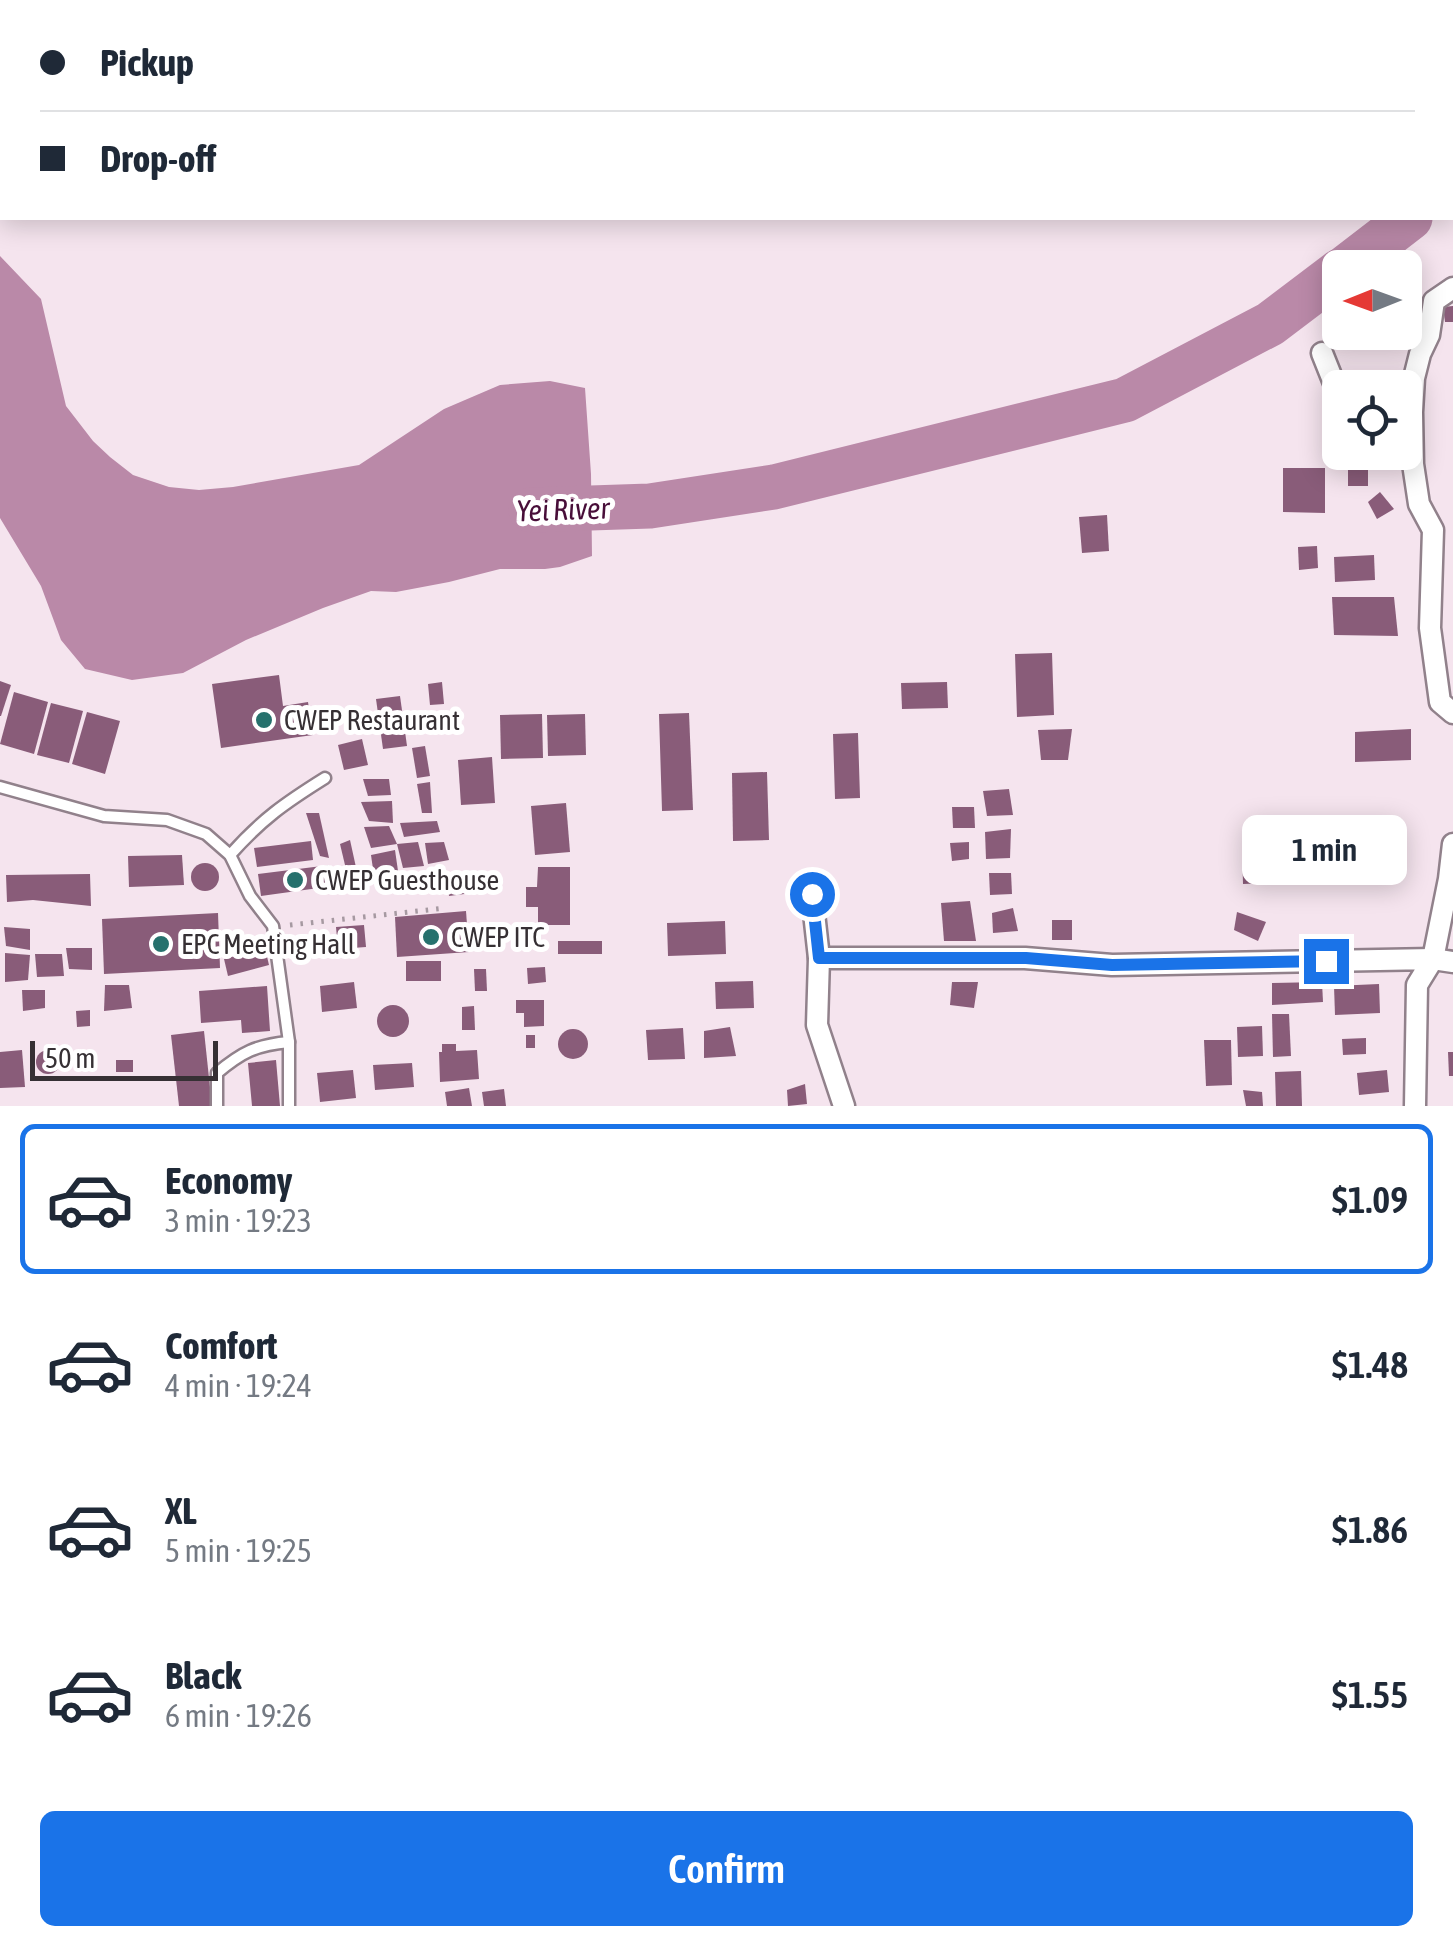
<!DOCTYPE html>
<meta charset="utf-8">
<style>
:root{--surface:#fff;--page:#f2f2f3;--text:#1f2937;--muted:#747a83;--line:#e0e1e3;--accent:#1a73e8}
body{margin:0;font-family:"Asap Condensed",sans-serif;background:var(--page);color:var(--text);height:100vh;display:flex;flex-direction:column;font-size:38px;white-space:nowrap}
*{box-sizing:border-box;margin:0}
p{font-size:32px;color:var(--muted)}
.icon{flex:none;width:55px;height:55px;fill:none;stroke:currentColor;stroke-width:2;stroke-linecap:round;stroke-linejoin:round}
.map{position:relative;height:1106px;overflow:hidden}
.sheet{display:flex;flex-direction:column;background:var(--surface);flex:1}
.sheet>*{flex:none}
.hud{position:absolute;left:0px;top:0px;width:1455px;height:220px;box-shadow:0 5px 25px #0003;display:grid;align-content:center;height:220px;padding:0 40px;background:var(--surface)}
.needle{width:65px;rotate:269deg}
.tools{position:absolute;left:1322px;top:250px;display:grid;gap:20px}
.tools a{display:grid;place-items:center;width:100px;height:100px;border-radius:15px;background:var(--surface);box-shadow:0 5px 25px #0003;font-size:50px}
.scale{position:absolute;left:30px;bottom:25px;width:188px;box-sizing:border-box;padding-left:10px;border:5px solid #363034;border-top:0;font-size:28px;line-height:35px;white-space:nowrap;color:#363034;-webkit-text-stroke:8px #fff;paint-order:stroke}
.end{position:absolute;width:45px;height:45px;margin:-22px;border:12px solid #1a73e8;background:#fff;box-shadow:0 0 0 5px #fff}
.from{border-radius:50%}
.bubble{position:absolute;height:70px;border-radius:15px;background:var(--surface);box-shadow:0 5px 25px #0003;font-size:32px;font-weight:600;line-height:70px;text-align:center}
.hud b{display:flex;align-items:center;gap:35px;height:95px;font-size:38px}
.hud b+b{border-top:2px solid var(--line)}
.hud i{width:25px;height:25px;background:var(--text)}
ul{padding:18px 0 0;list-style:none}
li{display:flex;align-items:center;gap:30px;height:150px;margin:0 20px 15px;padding:0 20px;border:5px solid transparent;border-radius:15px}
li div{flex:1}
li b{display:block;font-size:38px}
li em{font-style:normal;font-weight:600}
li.on{border-color:var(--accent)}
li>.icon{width:90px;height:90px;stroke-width:1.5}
.cta{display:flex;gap:20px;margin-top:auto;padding:20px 40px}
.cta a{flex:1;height:115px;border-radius:15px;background:var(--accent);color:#fff;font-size:40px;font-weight:600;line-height:115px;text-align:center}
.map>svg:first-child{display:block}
</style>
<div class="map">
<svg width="1453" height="1106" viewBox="0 0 1453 1106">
<rect width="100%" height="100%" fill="#f5e4ee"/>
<path fill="#ba89a8" d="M 0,256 L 41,299 L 66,406 L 93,441 L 110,457 L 133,475 L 169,487 L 199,490 L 233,487 L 359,465 L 444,409 L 500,385 L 550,381 L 585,388 L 591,474 L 592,556 L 560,567 L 545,569 L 500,569 L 449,582 L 396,592 L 371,591 L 323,608 L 246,640 L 183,673 L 132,680 L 85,669 L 61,640 L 41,586 L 0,518 Z"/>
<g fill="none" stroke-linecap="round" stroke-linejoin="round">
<g stroke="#ba89a8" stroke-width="45">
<path d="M 1452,177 L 1453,176"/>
<path d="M 1345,268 L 1410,218"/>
<path d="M 531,510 L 650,506 L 774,487 L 1125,400 L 1270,324 L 1340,271"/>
</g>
</g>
<g fill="#895c79">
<path d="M 1453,306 L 1453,322 L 1445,322 L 1443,307 Z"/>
<rect x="1348" y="452" width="20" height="34"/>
<path d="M 1283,468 L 1325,468 L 1325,513 L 1283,512 Z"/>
<path d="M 1380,492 L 1394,509 L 1377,519 L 1368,502 Z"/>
<path d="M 1107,515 L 1109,551 L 1082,553 L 1079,517 Z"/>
<path d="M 1317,546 L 1318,568 L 1299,570 L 1298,547 Z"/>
<path d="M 1374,555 L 1375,580 L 1335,582 L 1334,557 Z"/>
<path d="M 1332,597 L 1394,597 L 1398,636 L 1334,635 Z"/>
<path d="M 1052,653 L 1054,715 L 1017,717 L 1015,654 Z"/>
<path d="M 279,675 L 283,706 L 308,702 L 313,735 L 221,748 L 212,684 Z"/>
<path d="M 0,681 L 11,685 L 1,716 L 0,716 Z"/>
<path d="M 442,682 L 444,704 L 430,705 L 428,684 Z"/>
<path d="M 947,682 L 948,708 L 902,709 L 901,683 Z"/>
<path d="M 14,692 L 48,702 L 34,754 L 0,744 Z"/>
<path d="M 400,696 L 407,746 L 383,749 L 376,699 Z"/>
<path d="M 51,703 L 83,711 L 69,763 L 37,755 Z"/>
<path d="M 87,712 L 120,721 L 105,774 L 72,764 Z"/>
<path d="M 689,713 L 693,810 L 662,811 L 659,714 Z"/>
<path d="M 542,714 L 543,758 L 501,759 L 500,715 Z"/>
<path d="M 585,714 L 586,755 L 548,756 L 547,715 Z"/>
<path d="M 1072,729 L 1068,760 L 1041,760 L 1038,730 Z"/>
<path d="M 1411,729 L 1411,760 L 1355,762 L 1355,732 Z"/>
<path d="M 858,733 L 860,798 L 835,799 L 833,734 Z"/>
<path d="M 362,739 L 368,765 L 344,770 L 338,745 Z"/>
<path d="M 425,746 L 430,776 L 417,778 L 412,748 Z"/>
<path d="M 492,757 L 495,803 L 461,805 L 458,760 Z"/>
<path d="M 767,772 L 769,840 L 733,841 L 732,773 Z"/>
<path d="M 363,779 L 389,779 L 391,795 L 368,796 Z"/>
<path d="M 430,782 L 432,813 L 422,813 L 417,784 Z"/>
<path d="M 1009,789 L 1013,815 L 987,816 L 983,791 Z"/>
<path d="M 392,801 L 393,823 L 369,821 L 361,802 Z"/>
<path d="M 566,803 L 570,852 L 535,855 L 531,806 Z"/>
<path d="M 952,807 L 974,807 L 975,828 L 953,828 Z"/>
<path d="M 306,813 L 319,813 L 329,858 L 320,856 Z"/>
<path d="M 437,821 L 440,832 L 404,837 L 400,823 Z"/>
<path d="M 389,826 L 397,844 L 371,848 L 364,827 Z"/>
<path d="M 1011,829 L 1010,858 L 986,859 L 985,832 Z"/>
<path d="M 350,840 L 359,881 L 350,886 L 340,844 Z"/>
<path d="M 311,841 L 313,860 L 257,867 L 254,848 Z"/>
<path d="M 418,842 L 424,866 L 403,868 L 397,844 Z"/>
<path d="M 444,842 L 449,860 L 428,864 L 425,843 Z"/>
<path d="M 969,842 L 969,859 L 952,861 L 950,843 Z"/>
<path d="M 1293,843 L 1294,882 L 1243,884 L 1242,845 Z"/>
<path d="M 395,850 L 398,871 L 374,876 L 371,855 Z"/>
<path d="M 182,855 L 184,885 L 129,887 L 128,856 Z"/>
<circle cx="205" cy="877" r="14"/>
<path d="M 330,865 L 333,886 L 261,896 L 258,874 Z"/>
<path d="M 538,867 L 570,867 L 570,925 L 538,925 L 538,907 L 526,907 L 526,887 L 537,887 Z"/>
<path d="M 469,872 L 472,893 L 449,896 L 446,876 Z"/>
<path d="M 989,873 L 1011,873 L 1012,894 L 990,895 Z"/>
<path d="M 90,874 L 91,906 L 33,900 L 7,902 L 6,875 Z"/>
<path d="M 970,901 L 976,941 L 944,941 L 941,903 Z"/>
<path d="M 1013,908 L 1018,931 L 993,933 L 992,913 Z"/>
<path d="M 466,911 L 469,952 L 397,957 L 395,917 Z"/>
<path d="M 1237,912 L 1266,922 L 1258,941 L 1234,930 Z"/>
<path d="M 218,913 L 220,968 L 104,974 L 102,919 Z"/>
<rect x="1052" y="920" width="20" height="20"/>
<path d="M 725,921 L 726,954 L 668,956 L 667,923 Z"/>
<path d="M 364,925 L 366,947 L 338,949 L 336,927 Z"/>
<path d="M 4,927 L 30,929 L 30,950 L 6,946 Z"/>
<rect x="558" y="941" width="44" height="13"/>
<path d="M 66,948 L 92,948 L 92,970 L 69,969 Z"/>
<path d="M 265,948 L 269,965 L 228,976 L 224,959 Z"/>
<path d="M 5,953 L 30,955 L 28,980 L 5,982 Z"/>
<path d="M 35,954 L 62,954 L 64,976 L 37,977 Z"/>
<rect x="406" y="961" width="35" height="20"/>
<path d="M 545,967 L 546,982 L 528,984 L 527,968 Z"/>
<path d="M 474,969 L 486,969 L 487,991 L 475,991 Z"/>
<path d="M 753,981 L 754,1008 L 716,1009 L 715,982 Z"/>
<path d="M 354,982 L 357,1008 L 322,1012 L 320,986 Z"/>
<path d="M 952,982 L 978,982 L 974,1008 L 950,1005 Z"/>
<path d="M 1322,982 L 1323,1002 L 1272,1005 L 1272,983 Z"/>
<path d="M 1379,984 L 1380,1013 L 1335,1015 L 1334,986 Z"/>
<path d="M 105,985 L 129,985 L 132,1008 L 104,1011 Z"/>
<path d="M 267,986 L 270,1031 L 242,1033 L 241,1020 L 201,1023 L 199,991 Z"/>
<path d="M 22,990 L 45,990 L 45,1008 L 23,1011 Z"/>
<path d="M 516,1000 L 544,1000 L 544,1026 L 524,1027 L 524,1013 L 516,1013 Z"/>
<circle cx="393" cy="1021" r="16"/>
<path d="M 474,1006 L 475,1030 L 462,1030 L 462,1007 Z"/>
<path d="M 90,1010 L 90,1026 L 77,1027 L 76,1011 Z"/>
<path d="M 1272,1014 L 1289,1014 L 1291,1056 L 1273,1057 Z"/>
<path d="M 1262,1026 L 1263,1056 L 1238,1057 L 1237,1027 Z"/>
<path d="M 730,1027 L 736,1056 L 704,1058 L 704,1031 Z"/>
<path d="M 683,1028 L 685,1059 L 648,1060 L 646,1030 Z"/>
<circle cx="573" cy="1044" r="15"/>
<path d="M 204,1031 L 212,1106 L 179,1106 L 171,1035 Z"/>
<rect x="526" y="1035" width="9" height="13"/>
<path d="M 1366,1038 L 1366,1054 L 1343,1055 L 1342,1039 Z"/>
<path d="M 1204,1040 L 1231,1040 L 1232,1085 L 1206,1086 Z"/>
<path d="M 442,1044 L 456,1044 L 456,1051 L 477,1050 L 479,1079 L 440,1082 L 439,1052 L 442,1052 Z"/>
<circle cx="48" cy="1062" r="12"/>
<path d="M 22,1050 L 25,1087 L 0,1088 L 0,1052 Z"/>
<path d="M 1448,1052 L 1453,1052 L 1453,1076 L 1449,1076 Z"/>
<rect x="116" y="1060" width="17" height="12"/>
<path d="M 276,1060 L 280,1106 L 252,1106 L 248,1063 Z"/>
<path d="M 412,1063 L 414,1087 L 375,1090 L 373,1065 Z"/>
<path d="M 353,1070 L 356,1098 L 320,1102 L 317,1073 Z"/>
<path d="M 1387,1070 L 1389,1092 L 1359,1095 L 1357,1073 Z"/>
<path d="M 1301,1071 L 1302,1106 L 1276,1106 L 1275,1072 Z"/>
<path d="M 805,1084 L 807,1104 L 788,1106 L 787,1090 Z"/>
<path d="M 469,1088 L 472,1106 L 447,1106 L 445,1092 Z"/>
<path d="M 504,1089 L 506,1106 L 484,1106 L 482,1092 Z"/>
<path d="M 1243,1090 L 1262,1092 L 1263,1106 L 1246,1106 Z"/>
</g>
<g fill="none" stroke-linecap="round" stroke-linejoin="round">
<g stroke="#91818b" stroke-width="15">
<g id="service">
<path d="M 0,787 L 104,816 L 167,820 L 206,834 L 230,855 L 250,896 L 273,926 L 289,1042 L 289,1106"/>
<path d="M 230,855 C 262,819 285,803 325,778"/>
<path d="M 217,1106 L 217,1073 C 242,1052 256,1045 289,1042"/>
</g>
</g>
<g stroke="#91818b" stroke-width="25">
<g id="minor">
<path d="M 1453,288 L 1434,301 L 1429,335 L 1420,354 L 1414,378 L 1412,412 L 1413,464 L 1419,504 L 1433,530 L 1430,628 L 1440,702 L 1453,713"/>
<path d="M 1322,353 L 1340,398"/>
<path d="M 1453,844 L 1449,879 L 1433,959 L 1453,962"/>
<path d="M 812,895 L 819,958 L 817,1025 L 844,1106"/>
<path d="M 819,958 L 1025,958 L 1112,965 L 1433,959 L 1417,985 L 1415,1106"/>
</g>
</g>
<path stroke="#a699a1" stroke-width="5" stroke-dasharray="2.5 8" stroke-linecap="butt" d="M 290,925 L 446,908"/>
<use href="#service" stroke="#fff" stroke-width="10"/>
<use href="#minor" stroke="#fff" stroke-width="20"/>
</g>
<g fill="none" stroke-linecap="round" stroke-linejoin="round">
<path stroke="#1a73e8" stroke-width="12" d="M 812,894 L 819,958 L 1026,958 L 1112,965 L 1326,961"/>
</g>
<g fill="#26716d" stroke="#fff" stroke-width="4">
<circle cx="264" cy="720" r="10"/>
<circle cx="295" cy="880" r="10"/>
<circle cx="431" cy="937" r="10"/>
<circle cx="161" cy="944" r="10"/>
</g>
<g text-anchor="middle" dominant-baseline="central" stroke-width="10" stroke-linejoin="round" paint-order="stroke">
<g font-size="28" fill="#363034" stroke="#fff" text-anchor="start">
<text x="284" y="720">CWEP Restaurant</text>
<text x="315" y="880">CWEP Guesthouse</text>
<text x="451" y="937">CWEP ITC</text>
<text x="181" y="944">EPC Meeting Hall</text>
</g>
<g font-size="30" font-style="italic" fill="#480e39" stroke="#fff">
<text transform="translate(563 509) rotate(-2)">Yei River</text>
</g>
</g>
</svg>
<div class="tools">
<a><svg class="needle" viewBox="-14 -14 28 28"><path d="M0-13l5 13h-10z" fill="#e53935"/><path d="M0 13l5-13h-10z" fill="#747a83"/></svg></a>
<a><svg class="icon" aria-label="locate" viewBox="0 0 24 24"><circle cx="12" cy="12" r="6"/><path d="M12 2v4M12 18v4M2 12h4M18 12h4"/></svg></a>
</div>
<div class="scale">50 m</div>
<i class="end from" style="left:812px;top:894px"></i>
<i class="end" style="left:1326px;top:961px"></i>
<div class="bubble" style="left:1242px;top:815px;width:165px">1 min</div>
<div class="hud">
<b><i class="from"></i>Pickup</b>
<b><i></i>Drop-off</b>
</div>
</div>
<section class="sheet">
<ul>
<li class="on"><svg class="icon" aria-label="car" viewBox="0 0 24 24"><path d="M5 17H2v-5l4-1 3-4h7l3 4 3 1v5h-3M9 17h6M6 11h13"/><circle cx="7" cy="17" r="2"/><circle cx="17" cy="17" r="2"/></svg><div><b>Economy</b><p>3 min · 19:23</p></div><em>$1.09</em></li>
<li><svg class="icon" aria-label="car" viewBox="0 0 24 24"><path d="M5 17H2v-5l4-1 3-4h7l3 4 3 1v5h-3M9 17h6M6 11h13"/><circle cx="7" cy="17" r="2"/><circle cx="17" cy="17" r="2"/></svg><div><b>Comfort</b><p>4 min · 19:24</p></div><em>$1.48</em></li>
<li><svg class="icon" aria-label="car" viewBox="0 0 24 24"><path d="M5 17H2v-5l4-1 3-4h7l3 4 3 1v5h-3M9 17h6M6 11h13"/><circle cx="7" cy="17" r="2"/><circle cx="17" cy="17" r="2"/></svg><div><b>XL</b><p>5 min · 19:25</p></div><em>$1.86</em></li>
<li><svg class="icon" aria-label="car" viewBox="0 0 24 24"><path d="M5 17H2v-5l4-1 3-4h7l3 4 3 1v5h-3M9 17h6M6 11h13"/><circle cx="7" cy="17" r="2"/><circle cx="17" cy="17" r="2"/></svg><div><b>Black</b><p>6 min · 19:26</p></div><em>$1.55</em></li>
</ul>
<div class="cta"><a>Confirm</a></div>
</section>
